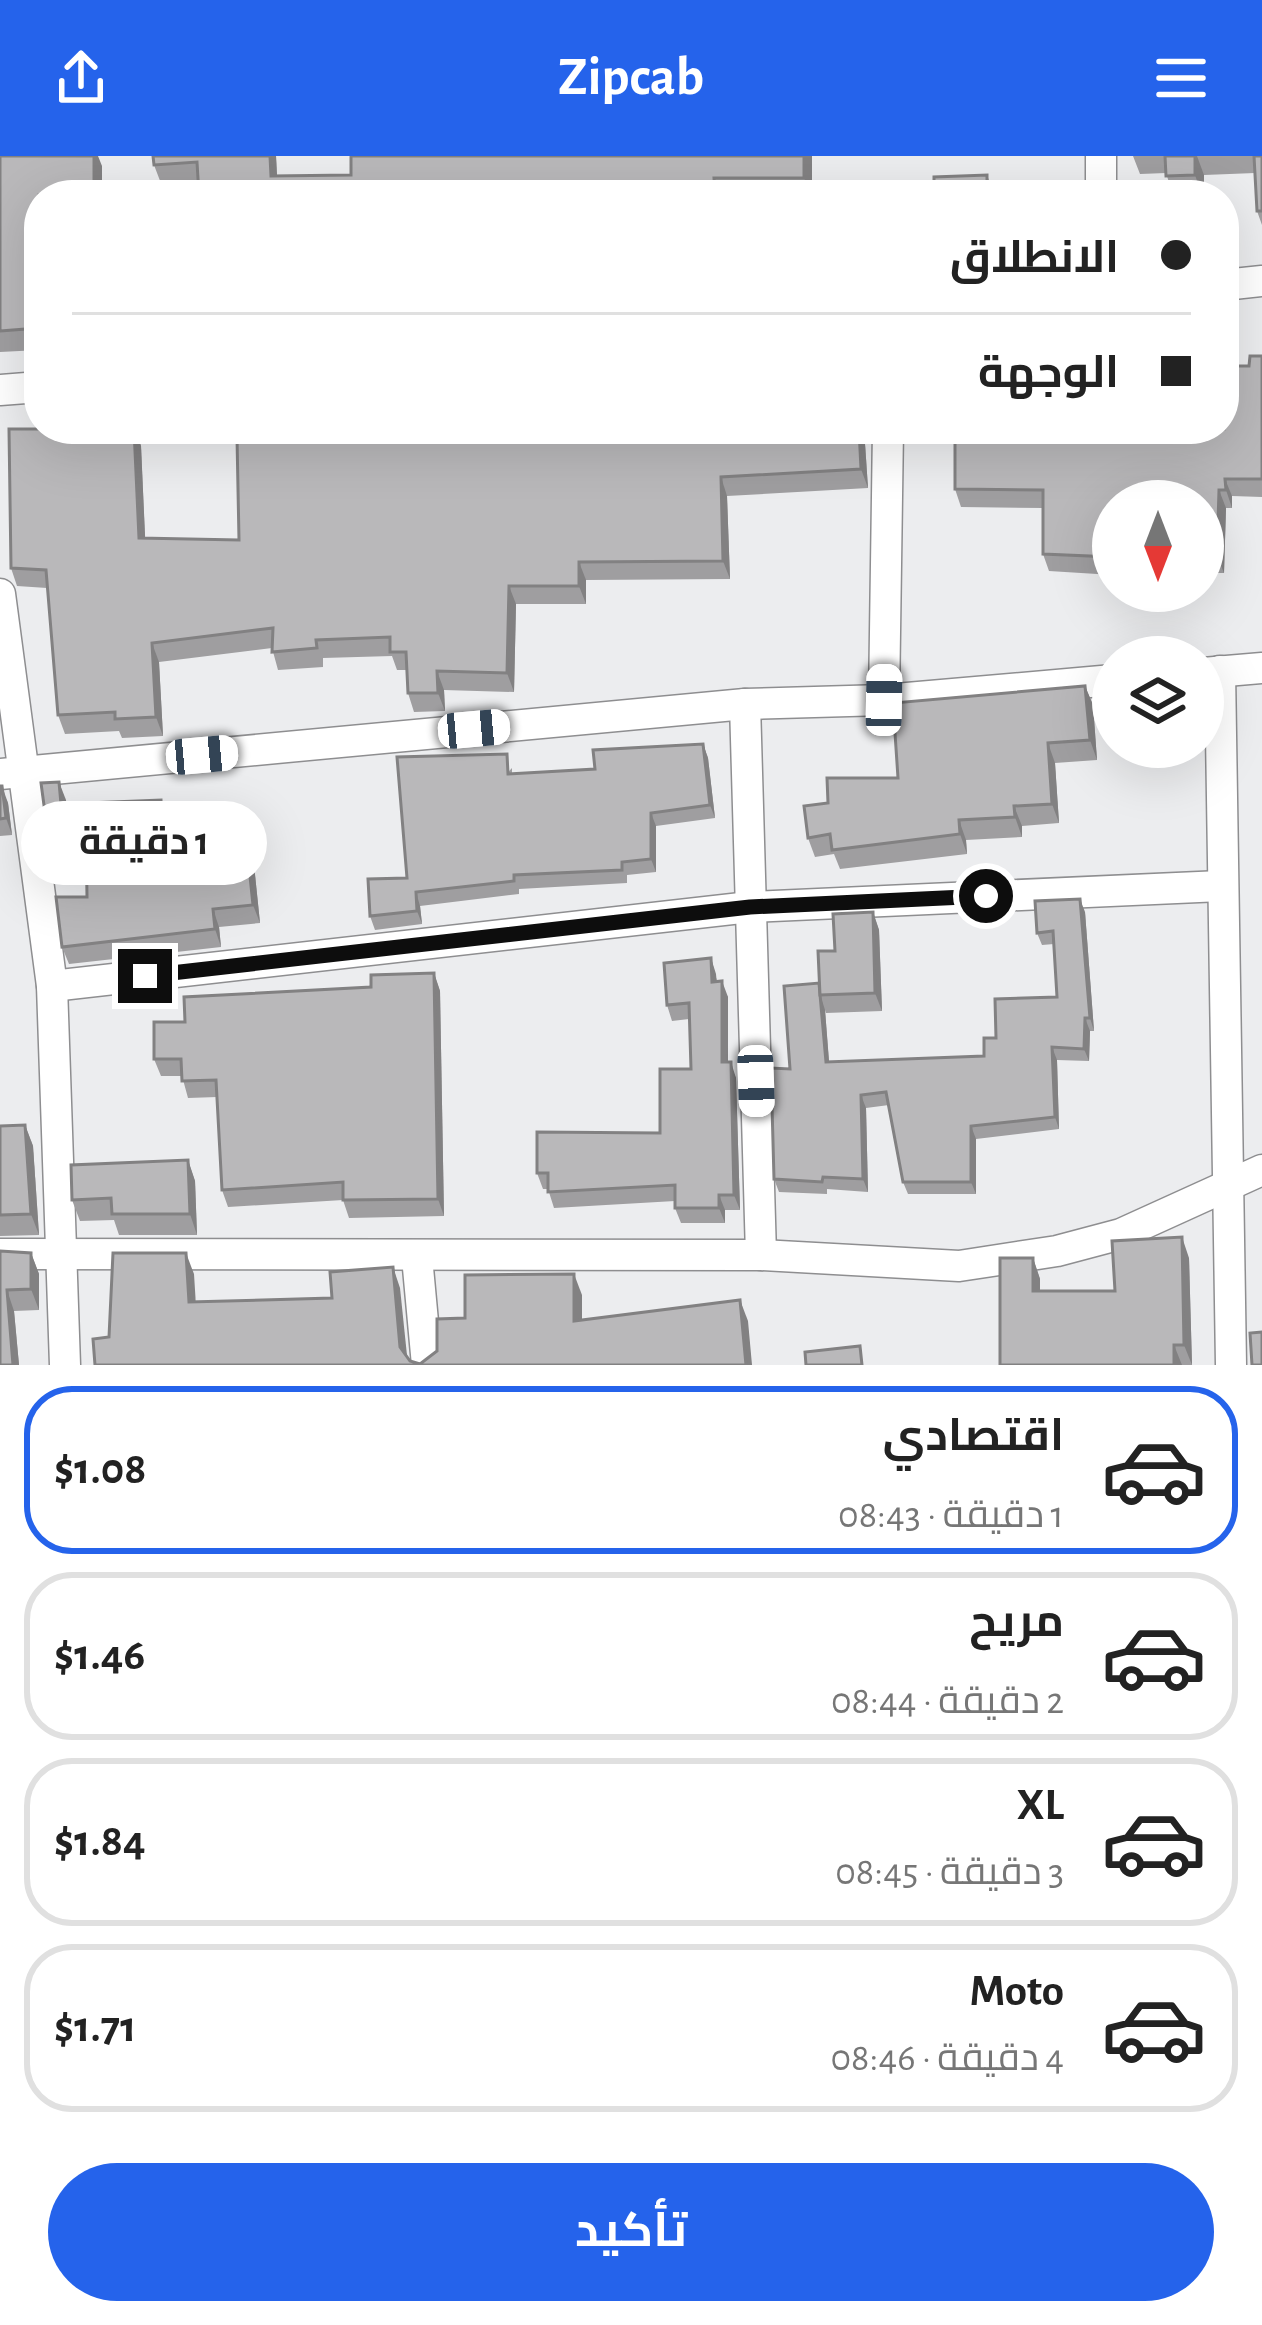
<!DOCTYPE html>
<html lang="ar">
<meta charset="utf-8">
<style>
:root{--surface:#fff;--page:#f6f6f6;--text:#222;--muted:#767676;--line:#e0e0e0;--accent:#2563eb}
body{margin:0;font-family:"Alegreya Sans",Cairo,sans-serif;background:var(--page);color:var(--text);direction:rtl;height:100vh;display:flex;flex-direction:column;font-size:45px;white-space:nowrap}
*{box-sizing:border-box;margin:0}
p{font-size:39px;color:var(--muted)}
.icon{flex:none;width:66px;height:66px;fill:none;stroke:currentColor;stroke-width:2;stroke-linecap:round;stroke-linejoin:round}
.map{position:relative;height:1209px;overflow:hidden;direction:ltr}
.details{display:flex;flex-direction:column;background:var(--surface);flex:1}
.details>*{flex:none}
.guide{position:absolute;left:24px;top:24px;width:1215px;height:264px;border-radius:48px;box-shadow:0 12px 48px #0002;direction:rtl;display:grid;align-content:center;height:264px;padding:0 48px;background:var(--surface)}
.needle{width:78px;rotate:180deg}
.controls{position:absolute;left:1092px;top:324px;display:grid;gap:24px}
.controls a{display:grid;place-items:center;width:132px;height:132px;border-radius:50%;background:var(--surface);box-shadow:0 12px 48px #0002;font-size:60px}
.end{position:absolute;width:54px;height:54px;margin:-27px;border:15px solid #0d0d0d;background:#fff;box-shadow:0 0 0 6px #fff}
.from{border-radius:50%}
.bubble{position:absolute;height:84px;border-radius:42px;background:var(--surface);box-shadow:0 12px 48px #0002;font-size:39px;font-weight:700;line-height:84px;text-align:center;direction:rtl}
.car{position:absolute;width:36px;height:72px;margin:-36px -18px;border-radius:15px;box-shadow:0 0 9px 3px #0007;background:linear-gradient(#fff 24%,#345 0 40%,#fff 0 76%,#345 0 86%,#fff 0)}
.guide b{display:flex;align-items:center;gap:42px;height:114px;font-size:45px}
.guide b+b{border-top:3px solid var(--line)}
.guide i{width:30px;height:30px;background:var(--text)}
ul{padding:21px 0 0;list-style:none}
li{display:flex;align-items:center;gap:36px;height:168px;margin:0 24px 18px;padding:0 24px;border:6px solid var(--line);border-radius:48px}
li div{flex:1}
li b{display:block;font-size:45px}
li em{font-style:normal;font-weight:700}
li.active{border-color:var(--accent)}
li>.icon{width:108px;height:108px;stroke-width:1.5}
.button{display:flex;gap:24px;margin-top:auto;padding:24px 48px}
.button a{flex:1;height:138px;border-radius:72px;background:var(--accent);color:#fff;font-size:48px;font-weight:700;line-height:138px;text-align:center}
header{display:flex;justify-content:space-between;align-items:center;height:156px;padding:0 48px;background:var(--accent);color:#fff;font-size:54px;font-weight:700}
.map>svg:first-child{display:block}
</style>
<header><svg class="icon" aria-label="menu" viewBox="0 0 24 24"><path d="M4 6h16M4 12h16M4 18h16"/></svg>Zipcab<svg class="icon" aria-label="share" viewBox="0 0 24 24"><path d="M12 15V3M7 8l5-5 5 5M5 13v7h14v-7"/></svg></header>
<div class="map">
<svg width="1262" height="1209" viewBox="0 0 1262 1209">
<rect width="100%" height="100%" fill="#ecedef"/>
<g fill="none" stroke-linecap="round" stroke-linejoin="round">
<g stroke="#8e8e90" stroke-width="33">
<g id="street">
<path d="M 1101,0 L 1101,39"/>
<path d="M 1224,129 L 1262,125"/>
<path d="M 0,234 L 39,231"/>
<path d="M 0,438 L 52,830 L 65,1209"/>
<path d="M 1220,515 L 1231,1209"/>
<path d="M 1203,517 L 1262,512"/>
<path d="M 884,544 L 888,273"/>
<path d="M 745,548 L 761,1099"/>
<path d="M 0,618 L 745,548 L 884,544 L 1113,524"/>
<path d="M 52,830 L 750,751 L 1221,730"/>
<path d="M 0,1098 L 761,1099 L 959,1110 L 1057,1095 L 1121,1078 L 1262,1014"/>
<path d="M 417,1101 L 427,1209"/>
</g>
</g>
<use href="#street" stroke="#fff" stroke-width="30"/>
</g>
<g fill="#9f9ea0">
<path d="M 0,0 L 102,10 L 102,39 L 39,39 L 39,194 L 0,196 Z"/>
<path d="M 153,0 L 276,0 L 277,20 L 351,19 L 812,0 L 812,39 L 199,39 L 199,27 L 162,30 L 154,9 Z"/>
<path d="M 1133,0 L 1262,0 L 1262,69 L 1257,55 L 1255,17 L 1204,19 L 1204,39 L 1173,39 L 1166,17 L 1140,18 Z"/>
<path d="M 1262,200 L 1262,341 L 1232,340 L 1232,352 L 1226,352 L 1224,417 L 1203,417 L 1203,345 L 1113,345 L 1113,419 L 1049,415 L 1043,398 L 1043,352 L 961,351 L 955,333 L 1249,210 Z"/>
<path d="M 135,273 L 141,290 L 145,382 L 239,384 L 864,273 L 868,332 L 727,340 L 730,423 L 586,424 L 586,448 L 516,448 L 514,536 L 444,534 L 445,555 L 414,556 L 408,537 L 407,514 L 397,514 L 392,500 L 323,502 L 323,511 L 278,514 L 272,492 L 159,506 L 163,580 L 122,582 L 119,575 L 65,578 L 58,559 L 47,432 L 17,430 L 11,412 Z"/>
<path d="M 1085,530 L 1093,549 L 1097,604 L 1055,607 L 1059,667 L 1022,670 L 1022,681 L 966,684 L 967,698 L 840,713 L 834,698 L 815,701 L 808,682 L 828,647 L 898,622 Z"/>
<path d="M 703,588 L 708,602 L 715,662 L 656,670 L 656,716 L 627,719 L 627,727 L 519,733 L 519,738 L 420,750 L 422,768 L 375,774 L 370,760 L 512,612 L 512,618 L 595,613 Z"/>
<path d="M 0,630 L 8,647 L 12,679 L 0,680 Z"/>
<path d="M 66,644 L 66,648 L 168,662 L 168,671 L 251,680 L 260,767 L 219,771 L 221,791 L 69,808 L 62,791 L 87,741 L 86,696 L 54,697 L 48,679 Z"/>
<path d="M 873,756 L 879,774 L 882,855 L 826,857 L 825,854 L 829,906 L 984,900 L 996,882 L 1057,841 L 1054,788 L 1042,789 L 1037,777 L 1085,756 L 1094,875 L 1090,875 L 1089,905 L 1057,904 L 1059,973 L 976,983 L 976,1038 L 908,1038 L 903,1026 L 889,949 L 866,952 L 868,1036 L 827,1033 L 827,1038 L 779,1036 L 774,1023 L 790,913 L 835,795 Z"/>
<path d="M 711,802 L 717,825 L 728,841 L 728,906 L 736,922 L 740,1054 L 725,1054 L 725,1067 L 681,1067 L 675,1052 L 675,1045 L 554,1052 L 548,1033 L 543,1033 L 537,1017 L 660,977 L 691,913 L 689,863 L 672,865 L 667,849 Z"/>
<path d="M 434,817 L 440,835 L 444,1060 L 349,1062 L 343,1044 L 228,1051 L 222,1034 L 217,941 L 188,942 L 182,920 L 161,920 L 154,903 L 185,866 Z"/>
<path d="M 25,969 L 33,990 L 39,1079 L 0,1080 L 0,970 Z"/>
<path d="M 188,1004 L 195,1025 L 197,1079 L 119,1079 L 114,1064 L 80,1065 L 72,1044 Z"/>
<path d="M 0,1095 L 31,1097 L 39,1118 L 39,1154 L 14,1155 L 19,1209 L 0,1209 Z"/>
<path d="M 1033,1102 L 1040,1123 L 1040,1135 L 1115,1135 L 1189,1102 L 1192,1209 L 1000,1209 Z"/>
</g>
<g fill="#828182">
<path d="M 94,0 L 98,0 L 102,10 L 102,39 L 94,39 Z"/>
<path d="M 270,0 L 276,0 L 278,39 L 271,20 Z"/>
<path d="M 804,0 L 812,0 L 812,39 L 804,22 Z"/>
<path d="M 1195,0 L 1197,0 L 1204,19 L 1204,39 L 1202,39 L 1195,19 Z"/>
<path d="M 987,19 L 994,39 L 987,39 Z"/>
<path d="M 135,273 L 141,290 L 146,401 L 139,382 Z"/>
<path d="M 859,273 L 864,273 L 868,332 L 861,313 Z"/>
<path d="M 721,321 L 727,340 L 730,423 L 723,405 Z"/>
<path d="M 1225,323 L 1232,340 L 1232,352 L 1226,334 Z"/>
<path d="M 1219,334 L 1226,352 L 1224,417 L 1217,400 Z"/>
<path d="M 579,406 L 586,424 L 586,448 L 579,430 Z"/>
<path d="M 509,430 L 516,448 L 514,536 L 507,517 Z"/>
<path d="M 152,487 L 159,506 L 163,580 L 156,561 Z"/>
<path d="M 437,515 L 444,534 L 445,555 L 438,537 Z"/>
<path d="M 1085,530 L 1093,549 L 1097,604 L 1090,584 Z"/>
<path d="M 1048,587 L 1055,607 L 1059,667 L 1052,648 Z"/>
<path d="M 703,588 L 708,602 L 715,662 L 710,649 Z"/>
<path d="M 59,626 L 66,644 L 67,666 L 61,648 Z"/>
<path d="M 2,630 L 8,647 L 12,679 L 6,662 Z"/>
<path d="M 161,644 L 168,662 L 169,689 L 162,671 Z"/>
<path d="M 1014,650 L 1022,670 L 1022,681 L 1015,661 Z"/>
<path d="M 651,657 L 656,670 L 656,716 L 651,703 Z"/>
<path d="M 244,662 L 251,680 L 260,767 L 253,749 Z"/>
<path d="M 959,664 L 966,684 L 967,698 L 960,678 Z"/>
<path d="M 416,736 L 420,750 L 422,768 L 417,755 Z"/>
<path d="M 1080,743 L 1085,756 L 1094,875 L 1090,862 Z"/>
<path d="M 213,753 L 219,771 L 221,791 L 215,773 Z"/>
<path d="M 873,756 L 879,774 L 882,855 L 875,837 Z"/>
<path d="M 711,802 L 716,818 L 718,842 L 712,826 Z"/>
<path d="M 434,817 L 440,835 L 444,1060 L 438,1043 Z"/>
<path d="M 722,825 L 728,841 L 728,922 L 722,906 Z"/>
<path d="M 821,841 L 825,854 L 830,918 L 826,906 Z"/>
<path d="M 1085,862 L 1090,875 L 1089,905 L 1084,893 Z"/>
<path d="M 1052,891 L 1057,904 L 1059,973 L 1055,961 Z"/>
<path d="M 731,906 L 736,922 L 740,1054 L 734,1039 Z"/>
<path d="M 861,939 L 866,952 L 868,1036 L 863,1023 Z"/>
<path d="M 25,969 L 33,990 L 39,1079 L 31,1058 Z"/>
<path d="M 971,970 L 976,983 L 976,1038 L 971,1026 Z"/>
<path d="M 188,1004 L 195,1025 L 197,1079 L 190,1058 Z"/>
<path d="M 719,1039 L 725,1054 L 725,1067 L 719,1052 Z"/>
<path d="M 1182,1081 L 1189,1102 L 1192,1209 L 1184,1189 Z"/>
<path d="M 31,1097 L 39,1118 L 39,1154 L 31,1133 Z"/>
<path d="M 186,1097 L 194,1118 L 197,1167 L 189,1146 Z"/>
<path d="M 1033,1102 L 1040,1123 L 1040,1156 L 1033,1135 Z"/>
<path d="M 393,1111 L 400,1132 L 408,1209 L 400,1191 Z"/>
<path d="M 574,1118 L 582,1139 L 582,1186 L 574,1165 Z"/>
<path d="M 7,1134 L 14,1155 L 19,1209 L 13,1209 Z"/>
<path d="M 740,1144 L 748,1165 L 752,1209 L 746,1209 Z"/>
<path d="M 1174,1189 L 1182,1209 L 1174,1209 Z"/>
</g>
<g fill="#b9b8ba" stroke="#828182" stroke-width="3">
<path d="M 0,0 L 94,0 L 94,39 L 39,39 L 39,136 L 36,136 L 38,172 L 0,175 Z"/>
<path d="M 153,0 L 270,0 L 271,20 L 351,19 L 351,0 L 804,0 L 804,22 L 714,22 L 715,39 L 199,39 L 197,6 L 154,9 Z"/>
<path d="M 1165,0 L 1195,0 L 1195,19 L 1166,20 Z"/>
<path d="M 1254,0 L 1262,0 L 1262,55 L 1257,55 Z"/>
<path d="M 987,19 L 987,39 L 934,39 L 934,21 Z"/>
<path d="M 1250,200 L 1262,200 L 1262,323 L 1225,323 L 1226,334 L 1219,334 L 1217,400 L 1203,399 L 1203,345 L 1113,345 L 1112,416 L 1112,401 L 1043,398 L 1043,334 L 955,333 L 955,273 L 1224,273 L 1224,210 L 1249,210 Z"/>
<path d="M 9,273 L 134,273 L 139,382 L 239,384 L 237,281 L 360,273 L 859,273 L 861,313 L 721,321 L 723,405 L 579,406 L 579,430 L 509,430 L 507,517 L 437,515 L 438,537 L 408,537 L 406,496 L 390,496 L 390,481 L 316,484 L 317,492 L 272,496 L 273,472 L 152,487 L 156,561 L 115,563 L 115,556 L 58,559 L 46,414 L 11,412 Z"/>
<path d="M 1085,530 L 1090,584 L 1048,587 L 1052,648 L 1014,650 L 1015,661 L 959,664 L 960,678 L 832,694 L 830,678 L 808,682 L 804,650 L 828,647 L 827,622 L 898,622 L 893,547 Z"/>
<path d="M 703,588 L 710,649 L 651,657 L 651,703 L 622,706 L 622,714 L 514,719 L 514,725 L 416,736 L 417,755 L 370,760 L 368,723 L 407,722 L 397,601 L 507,598 L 508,618 L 595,613 L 593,594 Z"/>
<path d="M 59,626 L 61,648 L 161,644 L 162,671 L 244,662 L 253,749 L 213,753 L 215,773 L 62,791 L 56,741 L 87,741 L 86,678 L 48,679 L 41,627 Z"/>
<path d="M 0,630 L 2,630 L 6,662 L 0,663 Z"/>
<path d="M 1080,743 L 1090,862 L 1085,862 L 1084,893 L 1052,891 L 1055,961 L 971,970 L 971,1026 L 903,1026 L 886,936 L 861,939 L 863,1023 L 823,1021 L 822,1026 L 774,1023 L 771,912 L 790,913 L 784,830 L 819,827 L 826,906 L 984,900 L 984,882 L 996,882 L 995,843 L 1057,841 L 1053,775 L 1037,777 L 1035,745 Z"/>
<path d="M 873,756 L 875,837 L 820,839 L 818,795 L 835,795 L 833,758 Z"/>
<path d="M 711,802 L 712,826 L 722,825 L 722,906 L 731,906 L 734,1039 L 719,1039 L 719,1052 L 675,1052 L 675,1029 L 548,1036 L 548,1017 L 537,1017 L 537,976 L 660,977 L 660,913 L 691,913 L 689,847 L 667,849 L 664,807 Z"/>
<path d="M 434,817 L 438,1043 L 343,1044 L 343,1026 L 222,1034 L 216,924 L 182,925 L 181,903 L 154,903 L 154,866 L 185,866 L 184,841 L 371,831 L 371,819 Z"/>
<path d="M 25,969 L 31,1058 L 0,1059 L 0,970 Z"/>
<path d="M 188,1004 L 190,1058 L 112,1058 L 111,1042 L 72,1044 L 71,1009 Z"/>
<path d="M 1182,1081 L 1184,1189 L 1174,1189 L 1174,1209 L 1000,1209 L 1000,1102 L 1033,1102 L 1033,1135 L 1115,1135 L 1112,1085 Z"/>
<path d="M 0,1095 L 31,1097 L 31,1133 L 7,1134 L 13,1209 L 0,1209 Z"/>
<path d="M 113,1097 L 186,1097 L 189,1146 L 332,1142 L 330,1116 L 393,1111 L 400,1191 L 410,1205 L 420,1208 L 437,1195 L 437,1163 L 465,1162 L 465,1119 L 574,1118 L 574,1165 L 740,1144 L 746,1209 L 95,1209 L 93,1183 L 109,1181 Z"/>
<path d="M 1262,1176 L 1262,1209 L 1252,1209 L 1250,1177 Z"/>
<path d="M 860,1190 L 862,1209 L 806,1209 L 805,1196 Z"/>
</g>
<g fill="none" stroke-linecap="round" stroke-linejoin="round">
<path stroke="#0d0d0d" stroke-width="15" d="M 145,820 L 750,751 L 986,740"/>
</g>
</svg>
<div class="controls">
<a><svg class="needle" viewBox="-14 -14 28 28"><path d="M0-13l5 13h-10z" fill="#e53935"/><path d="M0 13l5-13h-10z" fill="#767676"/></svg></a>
<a><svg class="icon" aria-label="layers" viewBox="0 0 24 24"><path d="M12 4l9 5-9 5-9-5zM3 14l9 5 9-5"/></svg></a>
</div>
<i class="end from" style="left:986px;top:740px"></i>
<i class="end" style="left:145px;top:820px"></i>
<div class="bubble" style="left:21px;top:645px;width:246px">1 دقيقة</div>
<i class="car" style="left:884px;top:544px;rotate:1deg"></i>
<i class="car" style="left:474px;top:573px;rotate:85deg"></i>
<i class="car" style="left:202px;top:599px;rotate:85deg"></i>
<i class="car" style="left:756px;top:925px;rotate:178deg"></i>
<div class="guide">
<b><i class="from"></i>الانطلاق</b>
<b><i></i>الوجهة</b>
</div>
</div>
<section class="details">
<ul>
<li class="active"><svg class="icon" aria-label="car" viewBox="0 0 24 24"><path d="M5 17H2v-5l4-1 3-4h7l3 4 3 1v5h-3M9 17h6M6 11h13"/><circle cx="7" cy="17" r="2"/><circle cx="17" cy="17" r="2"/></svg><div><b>اقتصادي</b><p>1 دقيقة · 08:43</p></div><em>$1.08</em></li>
<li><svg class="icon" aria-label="car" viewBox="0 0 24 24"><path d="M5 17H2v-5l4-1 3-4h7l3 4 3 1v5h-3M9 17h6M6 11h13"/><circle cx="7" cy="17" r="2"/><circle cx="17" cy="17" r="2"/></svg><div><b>مريح</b><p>2 دقيقة · 08:44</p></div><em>$1.46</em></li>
<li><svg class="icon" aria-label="car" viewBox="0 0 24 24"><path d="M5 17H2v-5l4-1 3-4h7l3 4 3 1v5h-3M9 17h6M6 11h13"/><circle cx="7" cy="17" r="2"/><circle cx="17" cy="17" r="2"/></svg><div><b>XL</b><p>3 دقيقة · 08:45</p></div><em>$1.84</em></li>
<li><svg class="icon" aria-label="car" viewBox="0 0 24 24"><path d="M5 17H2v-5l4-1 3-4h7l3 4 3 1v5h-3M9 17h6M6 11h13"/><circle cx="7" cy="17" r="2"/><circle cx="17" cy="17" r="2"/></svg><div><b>Moto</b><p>4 دقيقة · 08:46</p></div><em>$1.71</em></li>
</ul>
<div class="button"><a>تأكيد</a></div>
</section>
